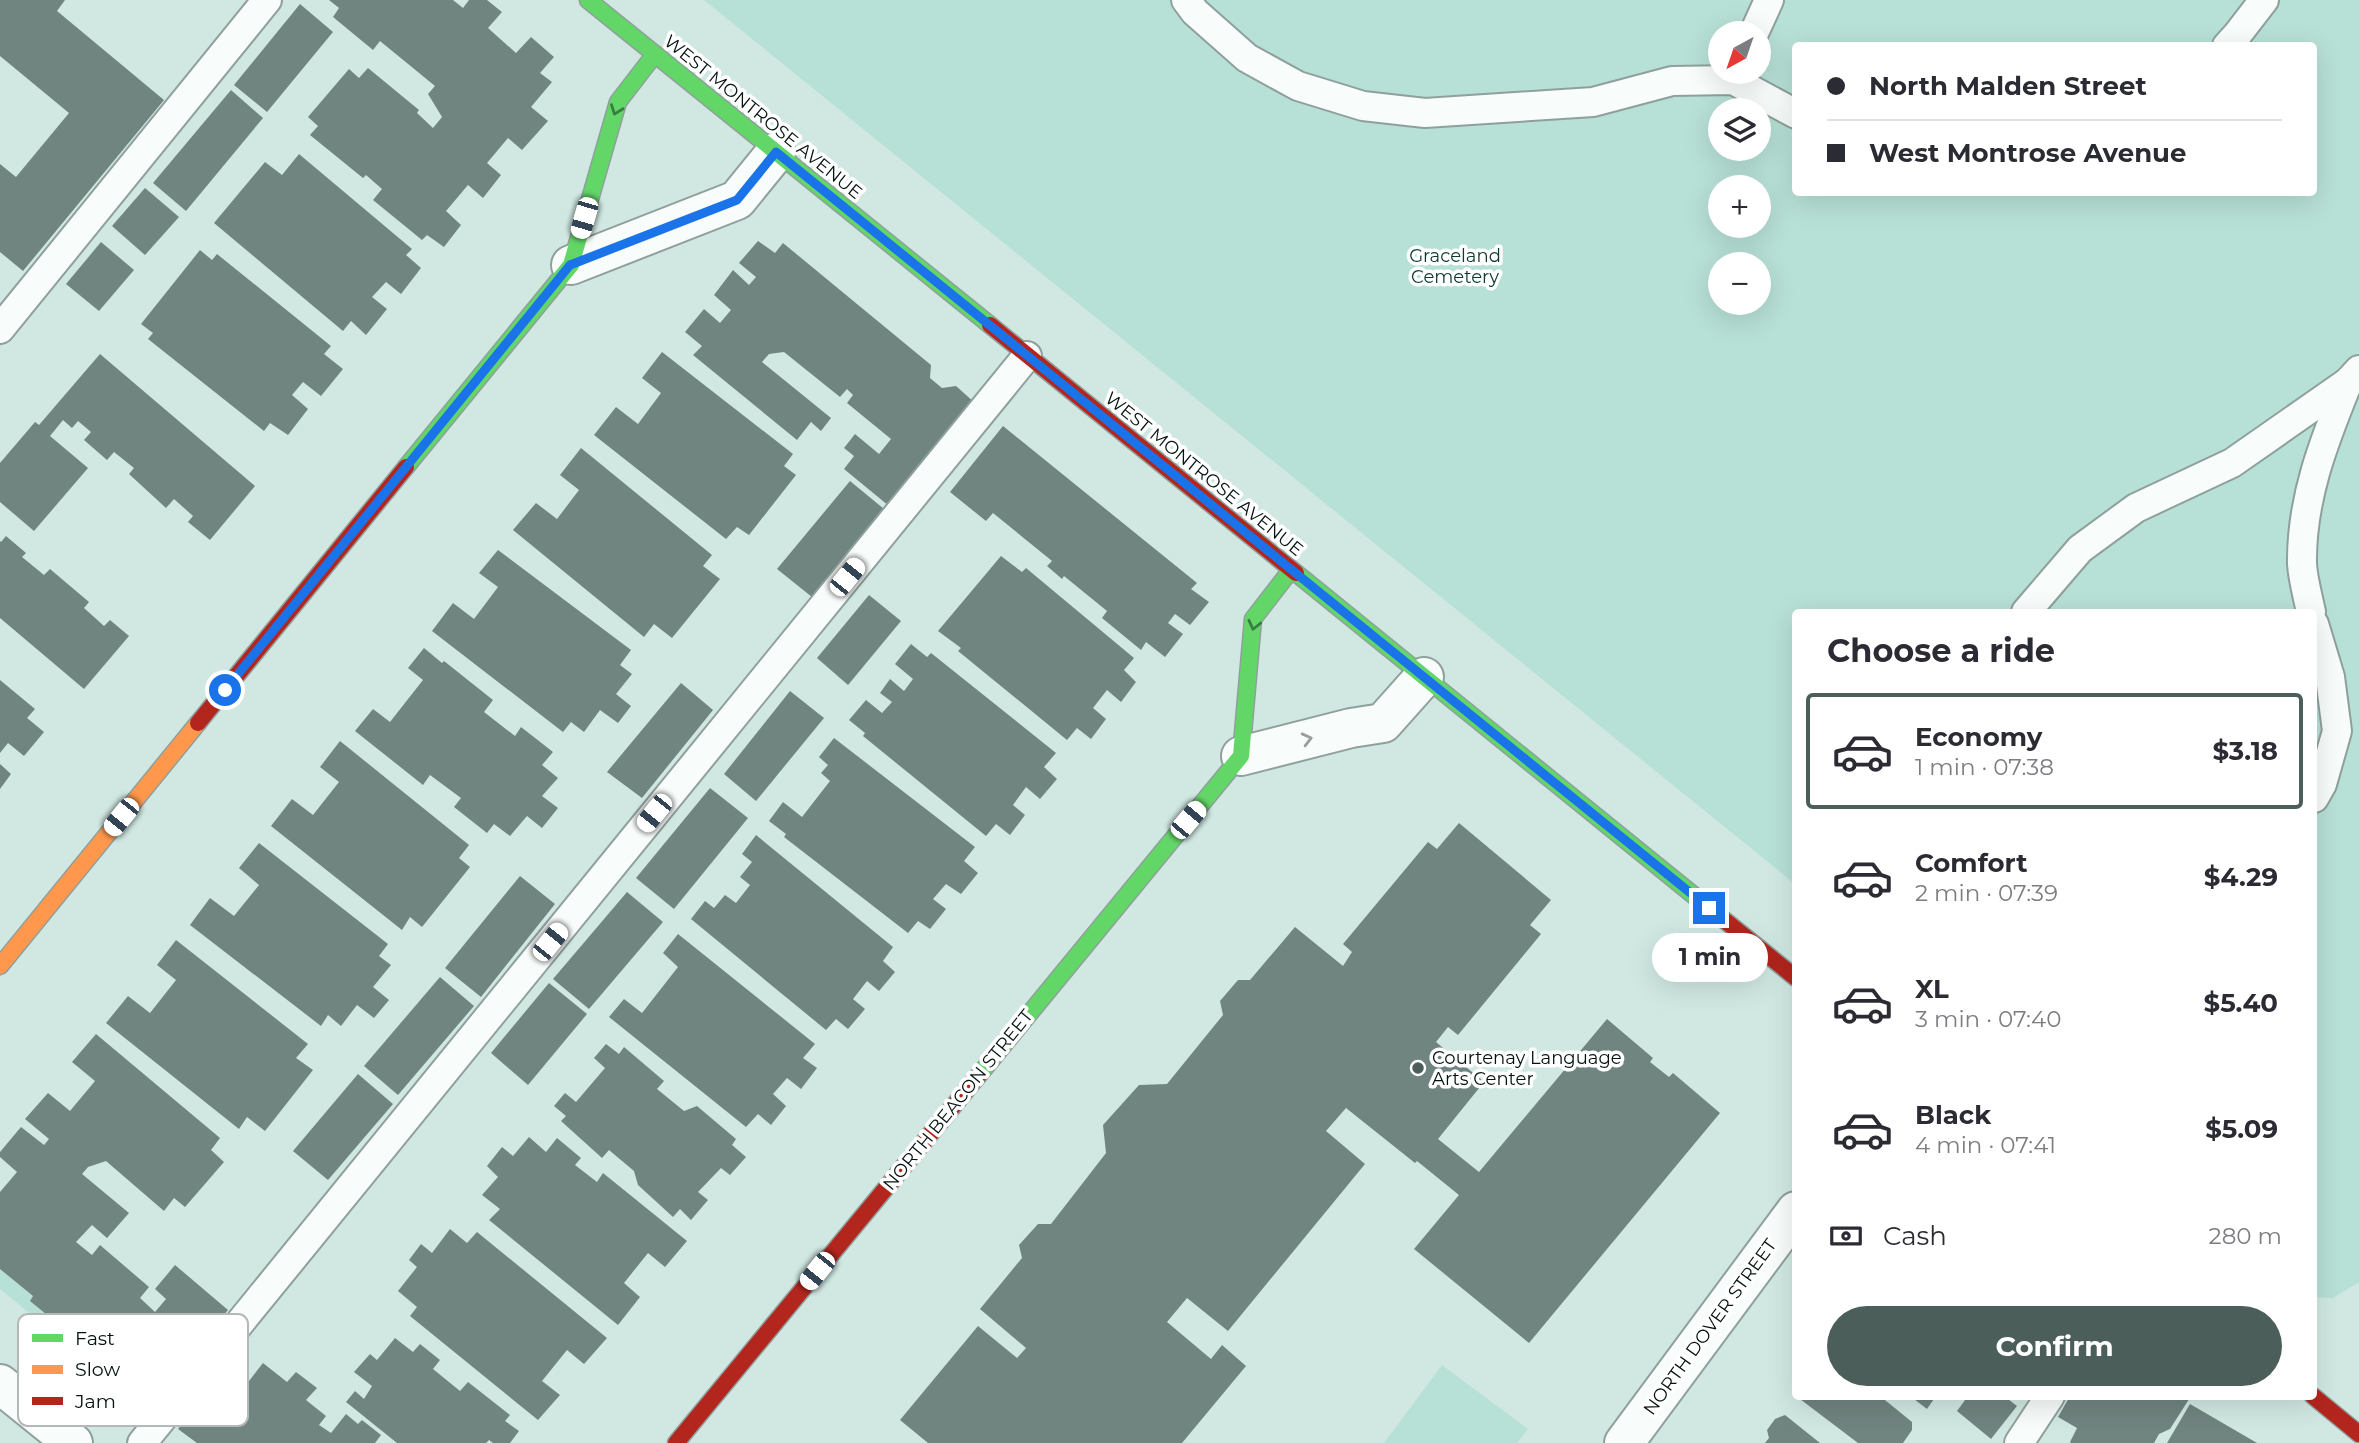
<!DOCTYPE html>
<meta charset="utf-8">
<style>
:root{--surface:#fff;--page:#f2f2f3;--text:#2b2b33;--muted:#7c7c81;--line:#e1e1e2;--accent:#4c5e59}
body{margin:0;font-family:Montserrat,sans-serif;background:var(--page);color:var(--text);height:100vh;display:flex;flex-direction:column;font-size:26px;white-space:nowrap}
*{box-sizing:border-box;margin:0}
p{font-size:23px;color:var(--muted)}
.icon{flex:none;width:38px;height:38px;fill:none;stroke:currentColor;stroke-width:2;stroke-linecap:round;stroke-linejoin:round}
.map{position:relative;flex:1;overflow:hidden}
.drawer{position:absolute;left:1792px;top:609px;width:525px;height:791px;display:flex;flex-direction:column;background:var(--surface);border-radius:7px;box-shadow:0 7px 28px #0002}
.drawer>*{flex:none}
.banner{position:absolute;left:1792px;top:42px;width:525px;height:154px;border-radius:7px;box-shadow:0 7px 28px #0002;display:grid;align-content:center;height:154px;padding:0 35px;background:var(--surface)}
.needle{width:46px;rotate:220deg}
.fabs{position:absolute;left:1708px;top:21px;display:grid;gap:14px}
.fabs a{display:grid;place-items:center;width:63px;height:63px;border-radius:50%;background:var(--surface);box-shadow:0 7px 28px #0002;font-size:35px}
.end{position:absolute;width:32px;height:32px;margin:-16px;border:9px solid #1a73e8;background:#fff;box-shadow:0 0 0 4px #fff}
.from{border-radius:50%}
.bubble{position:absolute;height:49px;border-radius:24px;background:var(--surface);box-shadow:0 7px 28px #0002;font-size:23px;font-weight:700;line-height:49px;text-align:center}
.car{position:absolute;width:21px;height:42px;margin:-21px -10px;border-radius:9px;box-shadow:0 0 5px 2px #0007;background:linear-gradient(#fff 24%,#345 0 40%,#fff 0 76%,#345 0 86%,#fff 0)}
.banner b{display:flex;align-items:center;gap:24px;height:66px;font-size:26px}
.banner b+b{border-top:2px solid var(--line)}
.banner i{width:18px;height:18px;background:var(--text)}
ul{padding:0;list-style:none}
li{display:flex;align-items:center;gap:21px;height:116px;margin:0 14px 10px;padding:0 21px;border:4px solid transparent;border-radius:7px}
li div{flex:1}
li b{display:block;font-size:26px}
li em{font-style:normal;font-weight:700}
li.active{border-color:var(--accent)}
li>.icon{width:63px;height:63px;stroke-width:1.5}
h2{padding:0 35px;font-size:32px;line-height:84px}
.pay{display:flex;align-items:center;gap:18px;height:77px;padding:0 35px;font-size:26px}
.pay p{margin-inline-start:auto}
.primary-button{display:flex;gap:14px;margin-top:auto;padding:14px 35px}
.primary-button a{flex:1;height:80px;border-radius:42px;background:var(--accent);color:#fff;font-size:28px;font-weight:700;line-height:80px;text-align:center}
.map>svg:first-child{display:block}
</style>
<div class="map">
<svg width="2359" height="1443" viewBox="0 0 2359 1443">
<rect width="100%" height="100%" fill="#d1e8e2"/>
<g fill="#b7e0d6" fill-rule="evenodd">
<path d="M 704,0 L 2359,0 L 2359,1282 L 2333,1298 L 2314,1297 L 2314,612 L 1796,612 L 1795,884 ZM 1720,33 L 1759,33 L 1759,72 L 1720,72 ZM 1796,46 L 2314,46 L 2314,192 L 1796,192 ZM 1720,110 L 1759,110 L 1759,149 L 1720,149 ZM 1720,187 L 1759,187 L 1759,226 L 1720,226 ZM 1720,264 L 1759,264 L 1759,303 L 1720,303 Z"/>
<path d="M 0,1269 L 33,1296 L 30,1301 L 63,1328 L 69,1322 L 134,1377 L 123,1390 L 0,1289 Z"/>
<path d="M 1442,1365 L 1528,1429 L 1517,1443 L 1384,1443 Z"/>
</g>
<g fill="#708480">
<path d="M 0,0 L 65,0 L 57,11 L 164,100 L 23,271 L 0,252 L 0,164 L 16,177 L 69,113 L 0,56 Z"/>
<path d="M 329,0 L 453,0 L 463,8 L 469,0 L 487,0 L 502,12 L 488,28 L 516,53 L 531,37 L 554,57 L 540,73 L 552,82 L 531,107 L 548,121 L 522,150 L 508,138 L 487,163 L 501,175 L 483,198 L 468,185 L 446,211 L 461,225 L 444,247 L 427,235 L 422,240 L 373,200 L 382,189 L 366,175 L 363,178 L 310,135 L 318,126 L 308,117 L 349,69 L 359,78 L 368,68 L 419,110 L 417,113 L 433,128 L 442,117 L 428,94 L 435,86 L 380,41 L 373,50 L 333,17 L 339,8 Z"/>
<path d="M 300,4 L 333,32 L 267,112 L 234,85 Z"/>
<path d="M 231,90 L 263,118 L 186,211 L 153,183 Z"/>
<path d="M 299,154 L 412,249 L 406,255 L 421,268 L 401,294 L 386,282 L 372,297 L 387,309 L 366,335 L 351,321 L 343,331 L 214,223 L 265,162 L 282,175 Z"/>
<path d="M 145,188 L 179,217 L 145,255 L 112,226 Z"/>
<path d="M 758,241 L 775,253 L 783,243 L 931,365 L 930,378 L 942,388 L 956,386 L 975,403 L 889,506 L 844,469 L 854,456 L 844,448 L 855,434 L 879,454 L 891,439 L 847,403 L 853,395 L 847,389 L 840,397 L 784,352 L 769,354 L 762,362 L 831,418 L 821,431 L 811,422 L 797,440 L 693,355 L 702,346 L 685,332 L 704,309 L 720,323 L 731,310 L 714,295 L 733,270 L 749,285 L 756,277 L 739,263 Z"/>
<path d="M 101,242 L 134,270 L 99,311 L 66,284 Z"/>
<path d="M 200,250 L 212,260 L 217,254 L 331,346 L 324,354 L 343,369 L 321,396 L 303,382 L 292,395 L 308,409 L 288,435 L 270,423 L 264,431 L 148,339 L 153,333 L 141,324 Z"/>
<path d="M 662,352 L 793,454 L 784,466 L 796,475 L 749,535 L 737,527 L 726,539 L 594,435 L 616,407 L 638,424 L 661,393 L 642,378 Z"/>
<path d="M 100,354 L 255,486 L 210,540 L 188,522 L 193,516 L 174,499 L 166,508 L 129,474 L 134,468 L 114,452 L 107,460 L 84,440 L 91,432 L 78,421 L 72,428 L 63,420 L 50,436 L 88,468 L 34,531 L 0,502 L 0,463 L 35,422 L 39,425 Z"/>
<path d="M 1003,426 L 1197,583 L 1191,589 L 1209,602 L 1190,625 L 1175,614 L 1168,623 L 1183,634 L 1165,657 L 1146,642 L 1141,650 L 1102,618 L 1107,611 L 1064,576 L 1062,579 L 1047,566 L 1052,561 L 993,513 L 986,521 L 950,492 Z"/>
<path d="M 581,448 L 712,555 L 703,566 L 720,579 L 672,638 L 654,624 L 644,637 L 513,530 L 536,503 L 557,519 L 579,490 L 560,475 Z"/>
<path d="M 850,481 L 884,509 L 812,597 L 777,569 Z"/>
<path d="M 6,536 L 26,553 L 22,557 L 44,575 L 50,569 L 89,602 L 84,608 L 104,626 L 110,620 L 129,636 L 84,689 L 0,618 L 0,541 L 1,542 Z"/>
<path d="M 498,550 L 631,650 L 620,665 L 632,674 L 616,694 L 631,706 L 618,723 L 600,710 L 584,732 L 571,722 L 563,732 L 432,631 L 453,603 L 474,619 L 498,587 L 479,573 Z"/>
<path d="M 1001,556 L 1022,572 L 1026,568 L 1134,658 L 1124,670 L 1136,682 L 1121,702 L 1107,690 L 1093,708 L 1106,719 L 1091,739 L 1077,728 L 1067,740 L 958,651 L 961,648 L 938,631 Z"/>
<path d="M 869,595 L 901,621 L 848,685 L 817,658 Z"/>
<path d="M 911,644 L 927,657 L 931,653 L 1056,753 L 1044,767 L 1057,779 L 1040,799 L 1026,787 L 1013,805 L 1025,815 L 1010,835 L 996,824 L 986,836 L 863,736 L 865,733 L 849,720 L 866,700 L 882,713 L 892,702 L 880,693 L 890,679 L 904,691 L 913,679 L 895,664 Z"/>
<path d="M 424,648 L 442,663 L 444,661 L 493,700 L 484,712 L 515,736 L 521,727 L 553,752 L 542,765 L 558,778 L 542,796 L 558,808 L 542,828 L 527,816 L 510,836 L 494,824 L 487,833 L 454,807 L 461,798 L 430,775 L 423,785 L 355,731 L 373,709 L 390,722 L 423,680 L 408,668 Z"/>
<path d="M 0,680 L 35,709 L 27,718 L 44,732 L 24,756 L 8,743 L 0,753 Z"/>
<path d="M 681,683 L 713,710 L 642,798 L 607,772 Z"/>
<path d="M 790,691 L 824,718 L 756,801 L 724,774 Z"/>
<path d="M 834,738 L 975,847 L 964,861 L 978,873 L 961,894 L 946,884 L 933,899 L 946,909 L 930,929 L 918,921 L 908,933 L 784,837 L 786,834 L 769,821 L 783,802 L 802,817 L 830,781 L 821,773 L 828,765 L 819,757 Z"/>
<path d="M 340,741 L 469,845 L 459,858 L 470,867 L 422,927 L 410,917 L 402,930 L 271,826 L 292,799 L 313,815 L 339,782 L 320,767 Z"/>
<path d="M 0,764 L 11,774 L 0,789 Z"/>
<path d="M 710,788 L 748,818 L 674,909 L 636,878 Z"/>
<path d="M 1459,823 L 1551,900 L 1530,925 L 1541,934 L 1458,1035 L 1448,1027 L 1436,1042 L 1484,1082 L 1438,1139 L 1479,1172 L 1607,1019 L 1653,1058 L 1650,1062 L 1669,1077 L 1673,1073 L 1720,1113 L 1529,1343 L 1414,1249 L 1459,1195 L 1417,1161 L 1415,1163 L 1346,1108 L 1326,1131 L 1365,1164 L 1228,1331 L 1187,1298 L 1167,1322 L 1211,1359 L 1222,1345 L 1246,1366 L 1182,1443 L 928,1443 L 900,1420 L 978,1326 L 1017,1358 L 1026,1348 L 980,1309 L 1022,1258 L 1019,1245 L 1038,1224 L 1051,1224 L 1106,1153 L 1103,1125 L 1139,1085 L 1167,1084 L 1223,1015 L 1220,1001 L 1238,980 L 1250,980 L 1295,927 L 1343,966 L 1352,952 L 1343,944 L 1428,842 L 1437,849 Z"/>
<path d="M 756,835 L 893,947 L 883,961 L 895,972 L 879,991 L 867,981 L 853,999 L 865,1009 L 848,1029 L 836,1019 L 826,1030 L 691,919 L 705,901 L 714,908 L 725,895 L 736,903 L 750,885 L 740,877 L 752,862 L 742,854 Z"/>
<path d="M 259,843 L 388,944 L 379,956 L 391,965 L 373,987 L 389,1000 L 374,1018 L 357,1005 L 341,1026 L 328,1015 L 321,1026 L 190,925 L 210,898 L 234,916 L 259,885 L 239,868 Z"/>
<path d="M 520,876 L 555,904 L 481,997 L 445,968 Z"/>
<path d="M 627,892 L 663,922 L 589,1009 L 553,979 Z"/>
<path d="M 678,934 L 815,1044 L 803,1058 L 817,1068 L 801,1089 L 787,1078 L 773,1094 L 786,1106 L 771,1125 L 758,1114 L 746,1127 L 609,1017 L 624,999 L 642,1013 L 678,967 L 663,953 Z"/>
<path d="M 176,940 L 308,1044 L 296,1058 L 313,1070 L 265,1131 L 247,1117 L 239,1129 L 106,1023 L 128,996 L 150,1013 L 176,980 L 157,965 Z"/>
<path d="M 440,977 L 474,1006 L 398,1095 L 364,1066 Z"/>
<path d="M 549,983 L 587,1014 L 528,1085 L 491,1053 Z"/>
<path d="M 96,1034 L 220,1138 L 211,1150 L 224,1162 L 185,1207 L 174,1198 L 164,1211 L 106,1161 L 88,1167 L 82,1174 L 129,1213 L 107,1238 L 92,1225 L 76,1242 L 92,1255 L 100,1245 L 149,1287 L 140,1298 L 155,1312 L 166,1299 L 155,1289 L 175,1265 L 228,1310 L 156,1395 L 69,1322 L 63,1328 L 30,1301 L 33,1296 L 0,1269 L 0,1192 L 17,1172 L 0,1157 L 0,1152 L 21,1127 L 44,1145 L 49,1139 L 25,1119 L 48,1093 L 70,1111 L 95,1081 L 72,1062 Z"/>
<path d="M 606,1044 L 619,1054 L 624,1047 L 664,1081 L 657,1089 L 684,1111 L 697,1106 L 736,1139 L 732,1145 L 746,1157 L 730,1175 L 721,1168 L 698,1192 L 708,1200 L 691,1220 L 680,1209 L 673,1217 L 638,1185 L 634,1171 L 609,1150 L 602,1158 L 561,1121 L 566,1116 L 554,1106 L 565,1093 L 576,1102 L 605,1068 L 594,1058 Z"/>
<path d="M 358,1074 L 393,1104 L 328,1180 L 293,1151 Z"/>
<path d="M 529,1137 L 546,1152 L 557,1138 L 581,1158 L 575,1165 L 597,1182 L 603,1173 L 687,1241 L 665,1267 L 648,1253 L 624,1283 L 640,1297 L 618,1325 L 489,1220 L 500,1209 L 482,1195 L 498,1177 L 487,1166 L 502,1147 L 513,1156 Z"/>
<path d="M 450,1229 L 467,1243 L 477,1232 L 607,1338 L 584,1364 L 567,1350 L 542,1381 L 560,1395 L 538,1420 L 410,1316 L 417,1307 L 398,1291 L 417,1267 L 409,1260 L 421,1244 L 432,1253 Z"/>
<path d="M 395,1338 L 413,1352 L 420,1344 L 440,1360 L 433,1369 L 460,1391 L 468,1382 L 510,1415 L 505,1421 L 519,1431 L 510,1443 L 493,1443 L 489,1440 L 486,1443 L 397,1443 L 346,1402 L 355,1391 L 364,1399 L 372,1386 L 354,1372 L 370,1354 L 377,1360 Z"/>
<path d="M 263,1363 L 287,1382 L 296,1372 L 317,1388 L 306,1400 L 326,1416 L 319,1425 L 331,1433 L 346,1414 L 358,1424 L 362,1420 L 381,1435 L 375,1443 L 197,1443 L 178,1429 L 228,1365 L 249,1381 Z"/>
<path d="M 1796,1396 L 1880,1396 L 1912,1422 L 1912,1430 L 1903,1443 L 1858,1443 Z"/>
<path d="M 1910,1396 L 1936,1396 L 1927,1409 Z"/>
<path d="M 1968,1396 L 2004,1396 L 2017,1406 L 1991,1439 L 1957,1411 Z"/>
<path d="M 2070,1396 L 2191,1396 L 2170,1429 L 2159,1434 L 2154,1443 L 2071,1443 L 2070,1442 L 2077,1428 L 2058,1417 Z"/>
<path d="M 2190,1404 L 2257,1443 L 2167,1443 Z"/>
<path d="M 1785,1415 L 1820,1443 L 1765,1443 L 1769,1438 L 1767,1430 L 1775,1419 Z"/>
</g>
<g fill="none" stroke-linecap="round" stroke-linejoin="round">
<g stroke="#8fa09c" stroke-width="32">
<g id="lane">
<path d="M 1186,0 L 1195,12 L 1247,58 L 1298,86 L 1363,106 L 1425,113 L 1593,102 L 1672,81 L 1733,80 L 1796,114"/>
<path d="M 1754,33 L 1769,0"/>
<path d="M 2227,46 L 2237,35 L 2264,0"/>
<path d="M 0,329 L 267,0"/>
<path d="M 2026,612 L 2080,549 L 2136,508 L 2232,463 L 2348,382 L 2359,370"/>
<path d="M 2311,612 C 2308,597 2303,580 2302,564 C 2301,499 2324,441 2348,382"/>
<path d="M 2314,624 L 2330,677 L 2337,731 L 2322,784 L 2314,798"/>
<path d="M 142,1443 L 1027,356"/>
<path d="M 2019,1443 L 2050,1396"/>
</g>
</g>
<g stroke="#8fa09c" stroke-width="42">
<g id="street">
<path d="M 571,265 L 737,200 L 776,152"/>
<path d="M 1241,756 L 1351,728 L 1383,723 L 1424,677"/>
<path d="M 0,1384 L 73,1443"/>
<path d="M 1624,1443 L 1796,1211"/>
</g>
</g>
<g stroke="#8fa09c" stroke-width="19">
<g id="fast">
<path d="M 588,0 L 990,325"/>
<path d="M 406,467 L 571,265 L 618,102 L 655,54"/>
<path d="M 1296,573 L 1697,898"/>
<path d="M 979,1075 L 1241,756 L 1253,619 L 1291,570"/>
</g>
</g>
<g stroke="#8fa09c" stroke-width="19">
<path id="slow" d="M 0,966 L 198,723"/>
</g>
<g stroke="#8fa09c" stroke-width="19">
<g id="jam">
<path d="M 990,325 L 1296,573"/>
<path d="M 198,723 L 406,467"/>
<path d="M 1697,898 L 1796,978"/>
<path d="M 2313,1396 L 2359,1434"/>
<path d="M 676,1443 L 979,1075"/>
</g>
</g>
<use href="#lane" stroke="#f8fcfb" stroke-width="28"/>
<use href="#street" stroke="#f8fcfb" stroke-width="38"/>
<use href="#fast" stroke="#63d668" stroke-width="16"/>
<use href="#slow" stroke="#ff974d" stroke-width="16"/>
<use href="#jam" stroke="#b3261e" stroke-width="16"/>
</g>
<defs><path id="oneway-chevron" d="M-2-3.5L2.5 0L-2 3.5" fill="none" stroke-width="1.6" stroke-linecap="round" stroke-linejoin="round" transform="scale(1.75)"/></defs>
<g stroke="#387e40">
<use href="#oneway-chevron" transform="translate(616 110) rotate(110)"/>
<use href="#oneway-chevron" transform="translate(1254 625) rotate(103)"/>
</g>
<use stroke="#969f9d" href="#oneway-chevron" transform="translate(1307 739) rotate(-14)"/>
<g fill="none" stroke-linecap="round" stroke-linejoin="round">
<path stroke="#1a73e8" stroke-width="9" d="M 225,690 L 570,265 L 737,200 L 776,152 L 1709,908"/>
</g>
<circle fill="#4c5e59" stroke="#fff" stroke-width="2.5" cx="1418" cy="1068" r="7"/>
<g text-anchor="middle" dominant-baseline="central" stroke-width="7" stroke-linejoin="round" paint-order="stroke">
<g font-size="18" fill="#04130f" stroke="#fff">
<text transform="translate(763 117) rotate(39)">WEST MONTROSE AVENUE</text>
<text transform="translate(1204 474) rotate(39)">WEST MONTROSE AVENUE</text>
<text transform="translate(958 1100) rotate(-51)">NORTH BEACON STREET</text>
<text transform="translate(1710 1327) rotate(-54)">NORTH DOVER STREET</text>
</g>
<g font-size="18" fill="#0d3931" stroke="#fff">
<text x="1455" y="256">Graceland<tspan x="1455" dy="21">Cemetery</tspan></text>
</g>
<g font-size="18" fill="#04130f" stroke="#fff" text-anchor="start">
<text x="1432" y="1058">Courtenay Language<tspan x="1432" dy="21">Arts Center</tspan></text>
</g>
</g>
<rect x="18" y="1314" width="230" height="112" rx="10" fill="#fff" stroke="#b4b8b7" stroke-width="2"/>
<rect x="32" y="1334" width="31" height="8" fill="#63d668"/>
<rect x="32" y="1365" width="31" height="9" fill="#ff974d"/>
<rect x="32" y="1397" width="31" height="8" fill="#b3261e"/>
<g font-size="19" fill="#04130f">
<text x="75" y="1345">Fast</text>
<text x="75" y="1376">Slow</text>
<text x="75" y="1408">Jam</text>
</g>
</svg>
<div class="fabs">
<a><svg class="needle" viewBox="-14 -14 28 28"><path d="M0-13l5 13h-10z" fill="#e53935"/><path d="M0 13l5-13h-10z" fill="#7c7c81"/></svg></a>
<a><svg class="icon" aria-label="layers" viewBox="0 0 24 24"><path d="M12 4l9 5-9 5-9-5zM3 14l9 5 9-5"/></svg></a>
<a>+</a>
<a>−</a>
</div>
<i class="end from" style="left:225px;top:690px"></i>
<i class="end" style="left:1709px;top:908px"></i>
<div class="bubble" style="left:1652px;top:933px;width:116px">1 min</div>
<i class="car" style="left:584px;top:218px;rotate:196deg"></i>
<i class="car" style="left:847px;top:577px;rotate:39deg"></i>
<i class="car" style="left:654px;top:813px;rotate:219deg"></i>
<i class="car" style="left:121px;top:817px;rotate:219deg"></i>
<i class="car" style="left:1188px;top:820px;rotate:40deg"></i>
<i class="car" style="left:550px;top:942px;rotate:39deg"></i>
<i class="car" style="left:817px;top:1271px;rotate:219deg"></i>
<div class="banner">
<b><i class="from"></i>North Malden Street</b>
<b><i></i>West Montrose Avenue</b>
</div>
<section class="drawer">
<h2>Choose a ride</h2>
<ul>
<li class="active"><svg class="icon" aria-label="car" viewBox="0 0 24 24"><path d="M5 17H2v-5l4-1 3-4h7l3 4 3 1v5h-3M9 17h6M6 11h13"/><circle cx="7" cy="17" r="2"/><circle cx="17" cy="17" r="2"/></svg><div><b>Economy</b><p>1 min · 07:38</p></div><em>$3.18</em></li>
<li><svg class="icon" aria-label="car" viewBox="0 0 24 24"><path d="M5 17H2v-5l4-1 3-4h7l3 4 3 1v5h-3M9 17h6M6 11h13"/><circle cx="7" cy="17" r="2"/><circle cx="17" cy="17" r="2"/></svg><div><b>Comfort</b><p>2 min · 07:39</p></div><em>$4.29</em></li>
<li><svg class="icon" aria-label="car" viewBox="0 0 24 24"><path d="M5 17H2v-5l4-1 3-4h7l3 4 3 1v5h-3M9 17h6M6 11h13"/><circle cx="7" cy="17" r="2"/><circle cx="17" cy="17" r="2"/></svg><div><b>XL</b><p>3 min · 07:40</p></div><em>$5.40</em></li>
<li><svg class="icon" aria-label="car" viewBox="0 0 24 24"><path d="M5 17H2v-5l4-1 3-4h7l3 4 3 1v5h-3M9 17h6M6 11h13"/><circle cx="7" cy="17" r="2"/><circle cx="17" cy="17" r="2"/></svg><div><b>Black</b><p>4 min · 07:41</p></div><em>$5.09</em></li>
</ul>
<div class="pay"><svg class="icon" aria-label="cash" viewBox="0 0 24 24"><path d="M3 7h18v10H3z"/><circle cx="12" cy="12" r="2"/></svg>Cash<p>280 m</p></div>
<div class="primary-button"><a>Confirm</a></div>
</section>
</div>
